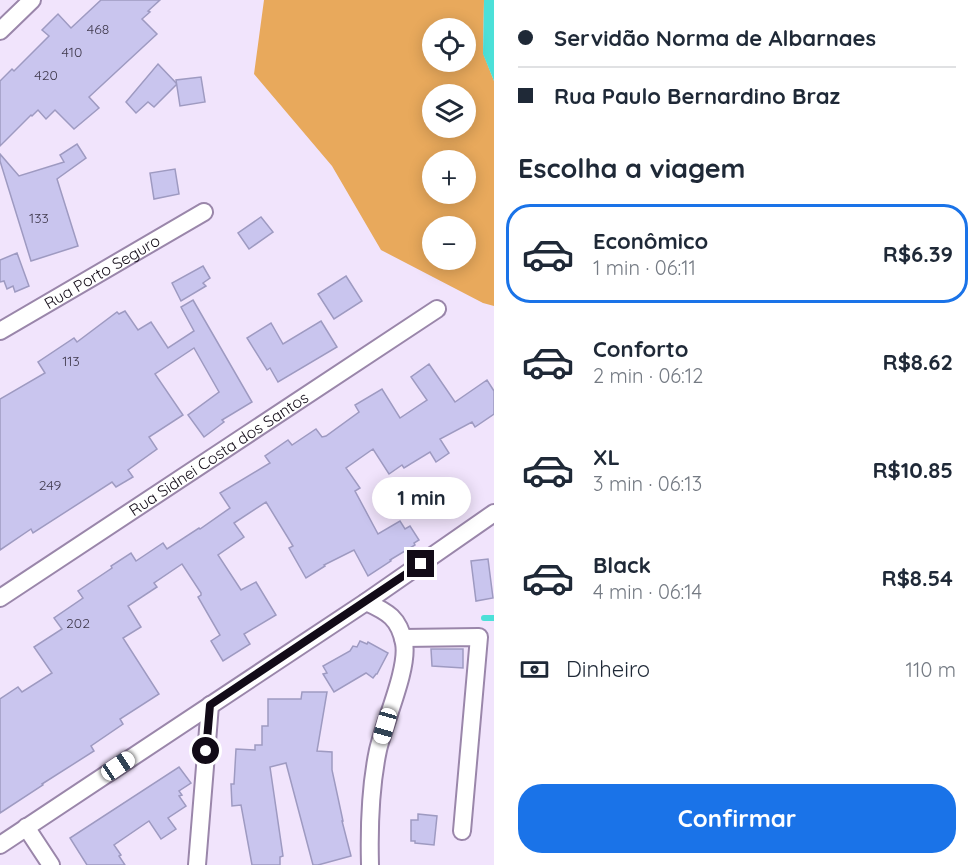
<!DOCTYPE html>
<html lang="pt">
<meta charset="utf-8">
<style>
:root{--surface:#fff;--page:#f6f6f7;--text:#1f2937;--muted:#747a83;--line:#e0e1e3;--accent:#1a73e8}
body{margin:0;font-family:Quicksand,sans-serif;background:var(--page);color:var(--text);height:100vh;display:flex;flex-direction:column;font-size:22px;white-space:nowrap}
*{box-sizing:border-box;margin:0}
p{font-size:20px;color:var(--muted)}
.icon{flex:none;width:33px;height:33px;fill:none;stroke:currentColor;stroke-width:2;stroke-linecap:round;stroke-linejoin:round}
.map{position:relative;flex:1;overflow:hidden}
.sheet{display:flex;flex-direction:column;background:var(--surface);width:486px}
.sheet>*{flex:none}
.hud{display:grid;align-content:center;height:132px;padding:0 24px;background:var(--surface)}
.tools{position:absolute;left:422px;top:18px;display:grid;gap:12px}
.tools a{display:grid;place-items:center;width:54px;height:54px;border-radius:50%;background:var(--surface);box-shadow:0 3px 15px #0003;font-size:30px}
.end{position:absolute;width:27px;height:27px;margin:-14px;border:8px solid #120b17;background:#fff;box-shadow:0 0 0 3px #fff}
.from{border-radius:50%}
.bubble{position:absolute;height:42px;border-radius:21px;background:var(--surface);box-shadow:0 3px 15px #0003;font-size:20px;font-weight:800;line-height:42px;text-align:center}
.car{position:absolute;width:18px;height:36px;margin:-18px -9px;border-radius:8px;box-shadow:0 0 4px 2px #0007;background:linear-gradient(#fff 24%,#345 0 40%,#fff 0 76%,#345 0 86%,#fff 0)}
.hud b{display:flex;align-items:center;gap:21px;height:57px;font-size:22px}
.hud b+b{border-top:2px solid var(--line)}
.hud i{width:15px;height:15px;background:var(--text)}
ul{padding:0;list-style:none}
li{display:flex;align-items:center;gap:18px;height:99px;margin:0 12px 9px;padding:0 12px;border:3px solid transparent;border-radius:24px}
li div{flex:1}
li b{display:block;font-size:22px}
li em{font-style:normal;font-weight:800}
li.current{border-color:var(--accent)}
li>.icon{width:54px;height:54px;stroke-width:1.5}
h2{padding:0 24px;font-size:27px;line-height:72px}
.pay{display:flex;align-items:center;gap:15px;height:66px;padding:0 24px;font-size:22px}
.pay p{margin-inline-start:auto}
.button{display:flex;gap:12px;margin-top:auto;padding:12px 24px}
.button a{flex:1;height:69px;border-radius:24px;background:var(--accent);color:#fff;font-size:24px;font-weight:800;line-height:69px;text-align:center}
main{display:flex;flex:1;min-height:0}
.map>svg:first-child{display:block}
</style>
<main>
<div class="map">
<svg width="494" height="865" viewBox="0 0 494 865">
<rect width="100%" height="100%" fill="#f1e4fc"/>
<path fill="#e8a95c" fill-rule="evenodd" d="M 264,0 L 484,0 L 483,53 L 494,81 L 494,306 L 483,303 L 381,250 L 332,166 L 254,74 ZM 432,28 L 465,28 L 465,62 L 432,62 ZM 432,94 L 465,94 L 465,128 L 432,128 ZM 432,160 L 465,160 L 465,194 L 432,194 ZM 432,226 L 465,226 L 465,260 L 432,260 Z"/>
<path fill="#4ce0d8" d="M 484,0 L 494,0 L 494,81 L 483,54 Z"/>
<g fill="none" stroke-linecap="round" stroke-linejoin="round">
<path stroke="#4ce0d8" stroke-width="6" d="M 484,618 L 494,618"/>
</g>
<g fill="#c9c5ee" stroke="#9e9ac1" stroke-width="1.5">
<path d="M 101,0 L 160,0 L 148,11 L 150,12 L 142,19 L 157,34 L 89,97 L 99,108 L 74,129 L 55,110 L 46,119 L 38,110 L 32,116 L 31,115 L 0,146 L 0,81 L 12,69 L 14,71 L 49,36 L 42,30 L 58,14 L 71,28 Z"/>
<path d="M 158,64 L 177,84 L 154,107 L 148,102 L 136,113 L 126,102 Z"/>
<path d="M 201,77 L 205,102 L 180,106 L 176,80 Z"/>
<path d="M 77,144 L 86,158 L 57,179 L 78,246 L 31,261 L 0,161 L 0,154 L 19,176 L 64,162 L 60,155 Z"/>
<path d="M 175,169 L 179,194 L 154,199 L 150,173 Z"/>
<path d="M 261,217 L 273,232 L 249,249 L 238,233 Z"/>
<path d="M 17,253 L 29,286 L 15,292 L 13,286 L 7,289 L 4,281 L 0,282 L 0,260 Z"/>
<path d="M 203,266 L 210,278 L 203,283 L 206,286 L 181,301 L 172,283 Z"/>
<path d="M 346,276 L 362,301 L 334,319 L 318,294 Z"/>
<path d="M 193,300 L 252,402 L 222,420 L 224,422 L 204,437 L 188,415 L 219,392 L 194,348 L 155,374 L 183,415 L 149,437 L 157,449 L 128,470 L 133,477 L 116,487 L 112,482 L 33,533 L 31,529 L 0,550 L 0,399 L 45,373 L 38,362 L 74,338 L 77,342 L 117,312 L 119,314 L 125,311 L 138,330 L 151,322 L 168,348 L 194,331 L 181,307 Z"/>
<path d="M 321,321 L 337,347 L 278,382 L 270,368 L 267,370 L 247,338 L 271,323 L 283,344 Z"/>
<path d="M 429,364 L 455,402 L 487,380 L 494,391 L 494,414 L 475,427 L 472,422 L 440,439 L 449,453 L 436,462 L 430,452 L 404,468 L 402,465 L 389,474 L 373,449 L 346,468 L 360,488 L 355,491 L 378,534 L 400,521 L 405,529 L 410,526 L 419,540 L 414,543 L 415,545 L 390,560 L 391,561 L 368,576 L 354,550 L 324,565 L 325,566 L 306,578 L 289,548 L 293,546 L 266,502 L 234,523 L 244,537 L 218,555 L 241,590 L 256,582 L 276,615 L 244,634 L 250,644 L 223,661 L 211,641 L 220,635 L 198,597 L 201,595 L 201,593 L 182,564 L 154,583 L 157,587 L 128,606 L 141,627 L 123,638 L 159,694 L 120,719 L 123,724 L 91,746 L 94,751 L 42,784 L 43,785 L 0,813 L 0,699 L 18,687 L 22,692 L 52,673 L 34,647 L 62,629 L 54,618 L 83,598 L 78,591 L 112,568 L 111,566 L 131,553 L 136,561 L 163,543 L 167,549 L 199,528 L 200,529 L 230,508 L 220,493 L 270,463 L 265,456 L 288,440 L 292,445 L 316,429 L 322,437 L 326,436 L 359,412 L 355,405 L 382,389 L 400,418 L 427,400 L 411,377 Z"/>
<path d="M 488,559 L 493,598 L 476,601 L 471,561 Z"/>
<path d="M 360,641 L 367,644 L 368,642 L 388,653 L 377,674 L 376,674 L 373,678 L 366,673 L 334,692 L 323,674 L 327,673 L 323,666 L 350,651 L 353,646 L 357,647 Z"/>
<path d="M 431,649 L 463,649 L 463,668 L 432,666 Z"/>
<path d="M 302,692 L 327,692 L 317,751 L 332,752 L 332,770 L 343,821 L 342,821 L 351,856 L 318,865 L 313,865 L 286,763 L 270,767 L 283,856 L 280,857 L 280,865 L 252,865 L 241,805 L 232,806 L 231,784 L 234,784 L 236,749 L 255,750 L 255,745 L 262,745 L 262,726 L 268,726 L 268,699 L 301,699 Z"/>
<path d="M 179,767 L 191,783 L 179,791 L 182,795 L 179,796 L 186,806 L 168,818 L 176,829 L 161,839 L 149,821 L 114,845 L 121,855 L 119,856 L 125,865 L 87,865 L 70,838 Z"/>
<path d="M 418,814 L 437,816 L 434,845 L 415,843 L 415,841 L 411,841 L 411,820 L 418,820 Z"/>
</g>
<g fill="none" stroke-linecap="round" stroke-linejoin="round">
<g stroke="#9a86aa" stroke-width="20">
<g id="street">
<path d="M 0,31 L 32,0"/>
<path id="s1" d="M 0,331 L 204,212"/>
<path id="s2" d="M 0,598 L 437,309"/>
<path d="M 366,602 C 388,612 399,618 404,643 C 409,668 384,723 378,750 C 370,788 369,827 370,865"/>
<path d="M 403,638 L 479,637 L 462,831"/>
<path d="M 26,827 L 51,865"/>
<path d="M 0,845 L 366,602 L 494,513"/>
<path d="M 197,865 L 210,705"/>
</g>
</g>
<use href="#street" stroke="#fff" stroke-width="16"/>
</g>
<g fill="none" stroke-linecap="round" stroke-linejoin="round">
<path stroke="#120b17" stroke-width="8" d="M 206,751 L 210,705 L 421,564"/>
</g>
<g text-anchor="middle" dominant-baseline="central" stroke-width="6" stroke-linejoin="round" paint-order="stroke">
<g font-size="14" fill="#403a4d">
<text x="98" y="29">468</text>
<text x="72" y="52">410</text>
<text x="46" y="75">420</text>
<text x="39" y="218">133</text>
<text x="71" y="361">113</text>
<text x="50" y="485">249</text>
<text x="78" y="623">202</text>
</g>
<g font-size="16" fill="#120b17" stroke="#faf5fd">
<text stroke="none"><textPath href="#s1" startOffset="118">Rua Porto Seguro</textPath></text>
<text stroke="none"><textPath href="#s2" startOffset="262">Rua Sidnei Costa dos Santos</textPath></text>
</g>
</g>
</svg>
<div class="tools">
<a><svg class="icon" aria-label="locate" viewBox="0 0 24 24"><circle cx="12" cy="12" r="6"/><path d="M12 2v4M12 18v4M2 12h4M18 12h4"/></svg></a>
<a><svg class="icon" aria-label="layers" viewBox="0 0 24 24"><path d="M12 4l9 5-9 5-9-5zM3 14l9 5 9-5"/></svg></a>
<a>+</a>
<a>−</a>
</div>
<i class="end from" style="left:206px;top:751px"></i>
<i class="end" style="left:421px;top:564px"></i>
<div class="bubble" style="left:372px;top:477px;width:99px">1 min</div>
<i class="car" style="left:385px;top:726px;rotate:196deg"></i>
<i class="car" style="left:118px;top:766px;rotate:56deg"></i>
</div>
<section class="sheet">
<div class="hud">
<b><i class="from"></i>Servidão Norma de Albarnaes</b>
<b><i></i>Rua Paulo Bernardino Braz</b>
</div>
<h2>Escolha a viagem</h2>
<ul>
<li class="current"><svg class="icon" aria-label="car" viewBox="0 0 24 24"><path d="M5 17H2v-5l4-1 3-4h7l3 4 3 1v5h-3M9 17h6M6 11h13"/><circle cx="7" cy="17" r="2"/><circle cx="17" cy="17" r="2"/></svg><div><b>Econômico</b><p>1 min · 06:11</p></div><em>R$6.39</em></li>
<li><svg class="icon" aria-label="car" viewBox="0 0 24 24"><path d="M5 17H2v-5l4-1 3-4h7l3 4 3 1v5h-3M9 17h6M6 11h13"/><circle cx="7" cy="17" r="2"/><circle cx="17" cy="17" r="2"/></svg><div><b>Conforto</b><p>2 min · 06:12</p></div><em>R$8.62</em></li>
<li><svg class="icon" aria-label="car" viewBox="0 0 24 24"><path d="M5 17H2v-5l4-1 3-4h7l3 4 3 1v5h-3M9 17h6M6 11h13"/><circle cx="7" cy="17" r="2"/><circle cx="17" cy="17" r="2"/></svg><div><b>XL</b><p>3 min · 06:13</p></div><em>R$10.85</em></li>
<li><svg class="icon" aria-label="car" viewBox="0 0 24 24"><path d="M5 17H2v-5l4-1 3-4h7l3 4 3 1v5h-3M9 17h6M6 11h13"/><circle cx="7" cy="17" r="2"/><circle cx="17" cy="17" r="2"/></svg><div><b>Black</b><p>4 min · 06:14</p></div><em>R$8.54</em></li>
</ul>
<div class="pay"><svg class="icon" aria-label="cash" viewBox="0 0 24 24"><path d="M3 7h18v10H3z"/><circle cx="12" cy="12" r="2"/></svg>Dinheiro<p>110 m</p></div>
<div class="button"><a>Confirmar</a></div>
</section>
</main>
